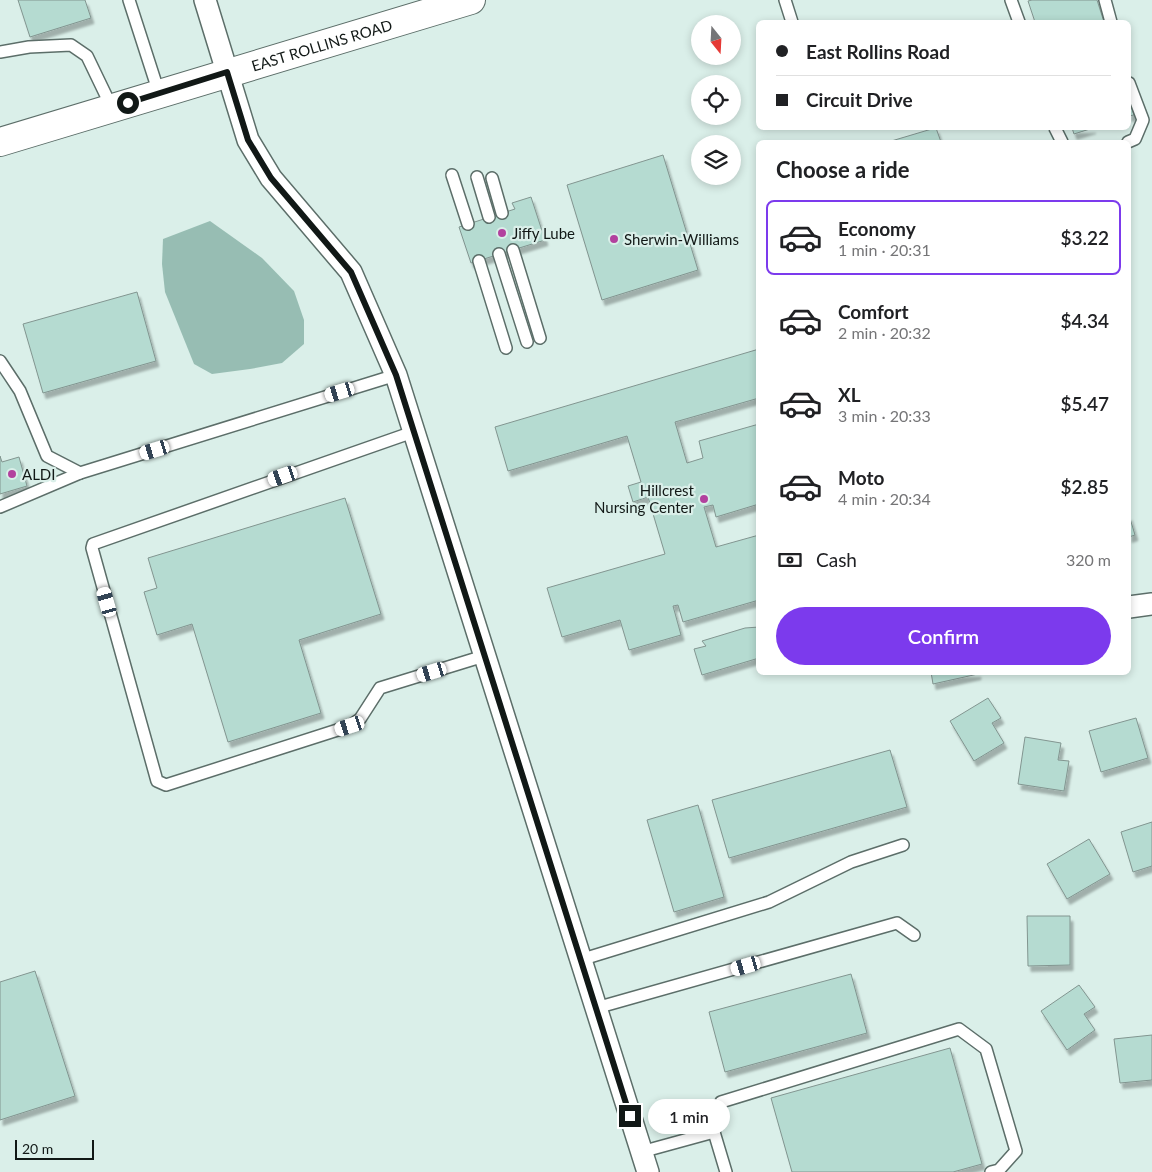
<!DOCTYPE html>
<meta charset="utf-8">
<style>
:root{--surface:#fff;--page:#f2f2f2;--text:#202124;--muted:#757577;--line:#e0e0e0;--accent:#7c3aed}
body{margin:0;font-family:Lato,sans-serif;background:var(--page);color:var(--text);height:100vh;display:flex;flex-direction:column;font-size:19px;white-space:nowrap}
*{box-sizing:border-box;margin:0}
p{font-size:16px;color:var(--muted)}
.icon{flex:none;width:28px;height:28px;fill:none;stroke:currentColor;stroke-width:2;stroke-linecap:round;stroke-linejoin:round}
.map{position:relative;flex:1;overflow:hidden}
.panel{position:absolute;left:756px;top:140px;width:375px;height:535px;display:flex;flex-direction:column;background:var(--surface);border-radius:8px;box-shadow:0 2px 8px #0003}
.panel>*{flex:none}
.top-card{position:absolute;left:756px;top:20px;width:375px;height:110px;border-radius:8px;box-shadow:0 2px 8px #0003;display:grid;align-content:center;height:110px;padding:0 20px;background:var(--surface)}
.needle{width:32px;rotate:162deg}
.buttons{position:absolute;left:691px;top:15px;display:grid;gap:10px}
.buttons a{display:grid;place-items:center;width:50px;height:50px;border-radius:50%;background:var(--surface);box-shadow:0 2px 8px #0003;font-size:25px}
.scale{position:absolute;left:15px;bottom:12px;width:79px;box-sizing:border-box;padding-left:5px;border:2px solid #111816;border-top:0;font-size:14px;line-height:18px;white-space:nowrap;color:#111816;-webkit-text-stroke:4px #daefe9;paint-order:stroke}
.end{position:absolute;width:22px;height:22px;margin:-11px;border:6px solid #111816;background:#fff;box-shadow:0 0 0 2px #fff}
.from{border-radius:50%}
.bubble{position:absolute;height:35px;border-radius:18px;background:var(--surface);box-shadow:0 2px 8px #0003;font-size:16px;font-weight:600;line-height:35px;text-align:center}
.car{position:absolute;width:15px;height:30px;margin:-15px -8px;border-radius:6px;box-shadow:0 0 4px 1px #0007;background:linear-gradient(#fff 24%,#345 0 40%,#fff 0 76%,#345 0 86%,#fff 0)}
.top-card b{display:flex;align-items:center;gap:18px;height:48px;font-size:19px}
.top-card b+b{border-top:1px solid var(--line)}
.top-card i{width:12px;height:12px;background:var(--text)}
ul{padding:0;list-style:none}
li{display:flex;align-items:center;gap:15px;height:75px;margin:0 10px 8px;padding:0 10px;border:2px solid transparent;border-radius:8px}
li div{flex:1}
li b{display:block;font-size:19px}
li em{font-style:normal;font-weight:600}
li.on{border-color:var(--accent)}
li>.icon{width:45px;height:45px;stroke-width:1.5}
h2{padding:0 20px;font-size:22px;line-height:60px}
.pay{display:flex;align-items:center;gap:12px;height:55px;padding:0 20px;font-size:19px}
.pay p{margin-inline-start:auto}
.primary-button{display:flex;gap:10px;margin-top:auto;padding:10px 20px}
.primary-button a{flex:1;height:58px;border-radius:30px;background:var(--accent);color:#fff;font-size:20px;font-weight:600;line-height:58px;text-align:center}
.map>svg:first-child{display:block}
</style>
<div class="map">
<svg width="1152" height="1172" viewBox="0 0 1152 1172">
<defs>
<filter id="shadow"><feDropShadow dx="3" dy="5.5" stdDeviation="1" flood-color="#0004"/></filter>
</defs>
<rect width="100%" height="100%" fill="#daefe9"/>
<path fill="#97bdb3" d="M 210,221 L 262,258 L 294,291 L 304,320 L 304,344 L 282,363 L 250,369 L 212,374 L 194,364 L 165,292 L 162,264 L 163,239 Z"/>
<g fill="#b5dbd1" stroke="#829590" filter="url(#shadow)">
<path d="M 18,0 L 85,0 L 91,18 L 30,37 Z"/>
<path d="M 1032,0 L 1097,0 L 1104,22 L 1035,22 L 1028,1 Z"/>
<path d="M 1129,99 L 1134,115 L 1129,116 Z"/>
<path d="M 936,128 L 941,142 L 888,142 L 935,128 Z"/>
<path d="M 1072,128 L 1093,128 L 1074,134 Z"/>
<path d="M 663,155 L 698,270 L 602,300 L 567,185 Z"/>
<path d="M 531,197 L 545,240 L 471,263 L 459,227 L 515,209 L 512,203 Z"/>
<path d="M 137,292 L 156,361 L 43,393 L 23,324 Z"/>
<path d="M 759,349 L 759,398 L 675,422 L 687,463 L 703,458 L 699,441 L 759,424 L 759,504 L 716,517 L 713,505 L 704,507 L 716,547 L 759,535 L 759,600 L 683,622 L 678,605 L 673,606 L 681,635 L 629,650 L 620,620 L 562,637 L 547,588 L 665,554 L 648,497 L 633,502 L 628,486 L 641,482 L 627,436 L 508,471 L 495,427 Z"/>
<path d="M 0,456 L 2,462 L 19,457 L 27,486 L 0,494 Z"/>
<path d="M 345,498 L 381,614 L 299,640 L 321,713 L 228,742 L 192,624 L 157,635 L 144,592 L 157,588 L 148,558 Z"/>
<path d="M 1129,515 L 1135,535 L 1129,537 Z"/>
<path d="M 759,627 L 759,658 L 702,675 L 694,649 L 706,646 L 702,641 L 745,628 Z"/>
<path d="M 931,672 L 978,672 L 978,674 L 933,684 Z"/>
<path d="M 988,698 L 1001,718 L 992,723 L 1004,743 L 974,761 L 950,721 Z"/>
<path d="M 1136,718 L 1148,758 L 1101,772 L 1089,731 Z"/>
<path d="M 1025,737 L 1061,743 L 1058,760 L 1069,761 L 1064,791 L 1018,784 Z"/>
<path d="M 890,750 L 907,807 L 729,858 L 712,800 Z"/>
<path d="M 698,805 L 724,897 L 674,912 L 647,820 Z"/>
<path d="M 1152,822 L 1152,866 L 1133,872 L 1121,832 Z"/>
<path d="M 1089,839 L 1110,874 L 1067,899 L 1047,864 Z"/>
<path d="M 1027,916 L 1070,916 L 1070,965 L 1028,966 Z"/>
<path d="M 35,971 L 75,1096 L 0,1120 L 0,982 Z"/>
<path d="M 851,974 L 867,1033 L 725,1072 L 709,1012 Z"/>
<path d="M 1079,985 L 1095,1007 L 1084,1014 L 1095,1030 L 1067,1050 L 1041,1011 Z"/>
<path d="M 1152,1035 L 1152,1080 L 1120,1083 L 1114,1039 Z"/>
<path d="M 950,1048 L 982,1164 L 953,1172 L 792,1172 L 771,1098 Z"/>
</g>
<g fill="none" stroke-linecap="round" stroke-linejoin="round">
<g stroke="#5c6e69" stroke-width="14">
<g id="lane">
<path d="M 129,0 L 159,93"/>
<path d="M 785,0 L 792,22"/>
<path d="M 1011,0 L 1019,22"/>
<path d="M 1105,0 L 1111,22"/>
<path d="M 0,52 L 29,47 L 71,45 L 87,56 L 112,108"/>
<path d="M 1055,128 L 1062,142"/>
<path d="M 1128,142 L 1135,139 L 1143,120 L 1129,83"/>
<path d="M 452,175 L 468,224"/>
<path d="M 477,177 L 489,217"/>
<path d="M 492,178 L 502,213"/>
<path d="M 513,250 L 540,338"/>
<path d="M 499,254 L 527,342"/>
<path d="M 479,261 L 506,348"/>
<path d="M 0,361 L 20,391 L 47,456 L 80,473 L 396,375"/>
<path d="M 413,432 L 93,544 L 92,548 L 157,781 L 166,785 L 350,726 L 360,719 L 380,688 L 484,656"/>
<path d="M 0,507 L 80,473"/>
<path d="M 580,960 L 769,902 L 851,862 L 903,845"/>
<path d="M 596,1008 L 897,923 L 914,935"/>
<path d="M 714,1132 L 726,1172"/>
<path d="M 641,1152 L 714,1132 L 721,1102 L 959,1029 L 986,1049 L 1016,1151 L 999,1170 L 991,1172"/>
</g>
</g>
<g stroke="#5c6e69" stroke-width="24">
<g id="street">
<path d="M 205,0 L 248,140 L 271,178 L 351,272 L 396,375 L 648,1172"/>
<path d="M 1129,607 L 1152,604"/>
</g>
</g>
<g stroke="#5c6e69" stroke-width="30">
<g id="secondary">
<path id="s1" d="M 0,142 L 471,0"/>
</g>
</g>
<use href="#lane" stroke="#fff" stroke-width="11"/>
<use href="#street" stroke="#fff" stroke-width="21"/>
<use href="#secondary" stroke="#fff" stroke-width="28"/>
</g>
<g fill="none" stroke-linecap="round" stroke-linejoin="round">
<path stroke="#111816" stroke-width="6" d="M 128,103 L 227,72 L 248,140 L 271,178 L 351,272 L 396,375 L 630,1116"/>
</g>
<g fill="#b2419e" stroke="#daefe9" stroke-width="2">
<circle cx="502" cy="233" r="5"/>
<circle cx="614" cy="239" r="5"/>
<circle cx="12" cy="474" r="5"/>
<circle cx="704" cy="499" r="5"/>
</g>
<g text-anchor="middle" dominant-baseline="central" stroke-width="4.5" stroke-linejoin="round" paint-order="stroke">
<g font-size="15" fill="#111816" stroke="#daefe9">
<text stroke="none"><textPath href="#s1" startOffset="336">EAST ROLLINS ROAD</textPath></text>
</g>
<g font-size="15" fill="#111816" stroke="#daefe9" text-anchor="start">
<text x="512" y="233">Jiffy Lube</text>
<text x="624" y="239">Sherwin-Williams</text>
<text x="22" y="474">ALDI</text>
<text x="694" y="490" text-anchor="end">Hillcrest<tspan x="694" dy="17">Nursing Center</tspan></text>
</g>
</g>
</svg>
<div class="buttons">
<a><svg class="needle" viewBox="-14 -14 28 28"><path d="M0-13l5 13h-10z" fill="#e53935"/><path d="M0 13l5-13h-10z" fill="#757577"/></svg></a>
<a><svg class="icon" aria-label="locate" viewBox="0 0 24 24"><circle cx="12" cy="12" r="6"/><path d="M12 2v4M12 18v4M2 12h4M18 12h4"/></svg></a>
<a><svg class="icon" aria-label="layers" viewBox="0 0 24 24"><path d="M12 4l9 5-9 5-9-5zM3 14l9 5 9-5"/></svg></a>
</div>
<div class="scale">20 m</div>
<i class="end from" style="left:128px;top:103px"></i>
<i class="end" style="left:630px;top:1116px"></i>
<div class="bubble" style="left:648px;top:1099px;width:82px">1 min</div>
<i class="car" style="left:340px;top:392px;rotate:253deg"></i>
<i class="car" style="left:155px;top:450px;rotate:253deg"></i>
<i class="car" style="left:283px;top:476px;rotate:251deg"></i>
<i class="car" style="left:107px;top:602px;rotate:344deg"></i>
<i class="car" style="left:432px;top:672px;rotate:253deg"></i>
<i class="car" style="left:350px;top:726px;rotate:252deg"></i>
<i class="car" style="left:746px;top:966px;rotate:254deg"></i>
<div class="top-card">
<b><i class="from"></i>East Rollins Road</b>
<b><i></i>Circuit Drive</b>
</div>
<section class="panel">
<h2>Choose a ride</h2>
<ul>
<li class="on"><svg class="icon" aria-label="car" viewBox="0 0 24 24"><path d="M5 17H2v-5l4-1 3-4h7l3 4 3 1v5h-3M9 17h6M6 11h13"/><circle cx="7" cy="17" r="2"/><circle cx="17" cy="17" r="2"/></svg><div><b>Economy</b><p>1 min · 20:31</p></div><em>$3.22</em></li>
<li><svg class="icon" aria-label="car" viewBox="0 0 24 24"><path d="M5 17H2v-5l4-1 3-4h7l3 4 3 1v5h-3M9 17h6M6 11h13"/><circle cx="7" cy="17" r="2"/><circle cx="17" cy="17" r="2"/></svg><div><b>Comfort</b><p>2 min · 20:32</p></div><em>$4.34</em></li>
<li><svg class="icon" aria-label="car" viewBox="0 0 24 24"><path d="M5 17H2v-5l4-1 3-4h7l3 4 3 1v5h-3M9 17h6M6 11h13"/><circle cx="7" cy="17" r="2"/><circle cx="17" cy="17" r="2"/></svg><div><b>XL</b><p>3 min · 20:33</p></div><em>$5.47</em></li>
<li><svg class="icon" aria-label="car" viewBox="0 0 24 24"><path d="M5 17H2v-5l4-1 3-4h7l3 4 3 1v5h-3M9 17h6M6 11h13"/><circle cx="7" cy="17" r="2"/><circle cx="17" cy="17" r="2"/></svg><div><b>Moto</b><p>4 min · 20:34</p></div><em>$2.85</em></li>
</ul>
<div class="pay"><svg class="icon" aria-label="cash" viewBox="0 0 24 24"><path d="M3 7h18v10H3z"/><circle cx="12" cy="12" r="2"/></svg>Cash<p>320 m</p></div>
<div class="primary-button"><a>Confirm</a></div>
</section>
</div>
